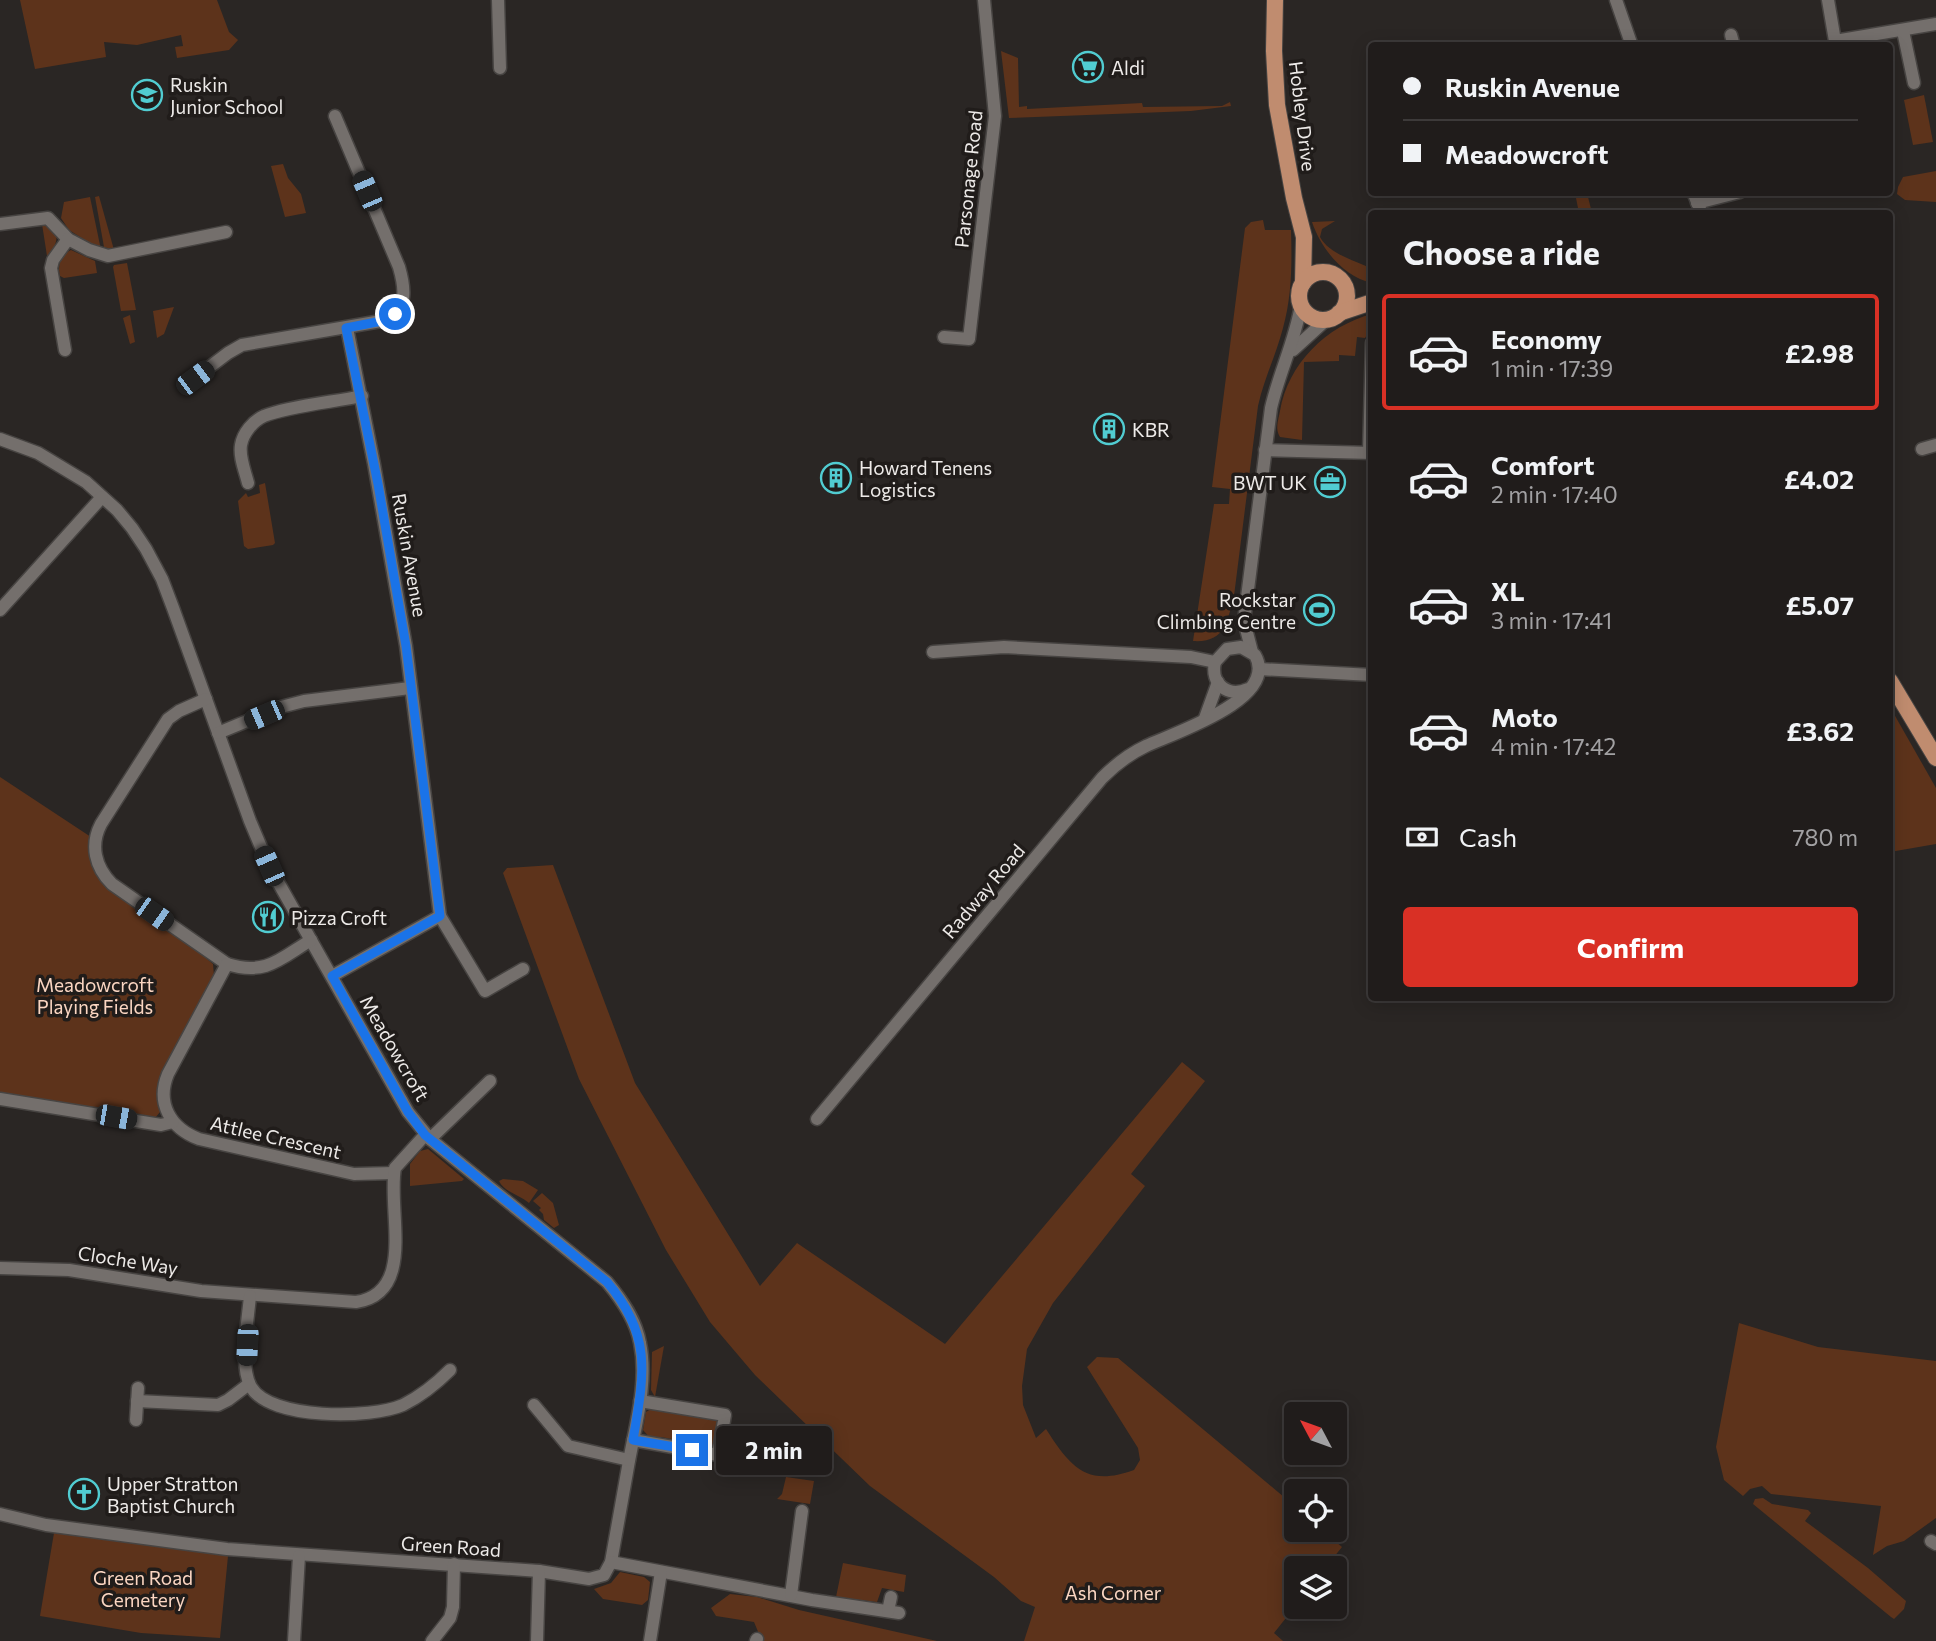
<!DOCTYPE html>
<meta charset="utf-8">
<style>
:root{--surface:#201c1b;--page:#282524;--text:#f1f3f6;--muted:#a2a1a3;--line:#3d3a3a;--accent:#d93025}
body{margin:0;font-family:Commissioner,sans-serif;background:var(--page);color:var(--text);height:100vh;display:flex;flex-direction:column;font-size:26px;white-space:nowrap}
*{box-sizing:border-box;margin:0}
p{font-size:23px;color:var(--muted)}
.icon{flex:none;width:38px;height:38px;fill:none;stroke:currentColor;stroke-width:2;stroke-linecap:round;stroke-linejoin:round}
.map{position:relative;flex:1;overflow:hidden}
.panel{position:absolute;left:1368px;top:210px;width:525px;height:791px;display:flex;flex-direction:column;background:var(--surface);border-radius:7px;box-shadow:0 4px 18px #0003,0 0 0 2px var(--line)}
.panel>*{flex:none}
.hud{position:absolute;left:1368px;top:42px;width:525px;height:154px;border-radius:7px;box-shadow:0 4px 18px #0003,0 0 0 2px var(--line);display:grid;align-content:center;height:154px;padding:0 35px;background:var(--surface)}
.needle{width:46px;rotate:311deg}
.controls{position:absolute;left:1284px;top:1402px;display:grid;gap:14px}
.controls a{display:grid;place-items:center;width:63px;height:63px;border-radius:7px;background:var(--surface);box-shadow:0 4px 18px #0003,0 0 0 2px var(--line);font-size:35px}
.end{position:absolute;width:32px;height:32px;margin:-16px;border:9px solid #1a73e8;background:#fff;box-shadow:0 0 0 4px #fff}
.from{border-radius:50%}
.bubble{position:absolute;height:49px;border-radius:7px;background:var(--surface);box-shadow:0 4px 18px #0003,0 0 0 2px var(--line);font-size:23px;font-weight:700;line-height:49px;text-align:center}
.car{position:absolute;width:21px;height:42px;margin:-21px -10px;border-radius:9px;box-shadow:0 0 5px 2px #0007;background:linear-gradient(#222 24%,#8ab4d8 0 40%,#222 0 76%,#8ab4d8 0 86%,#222 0)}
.hud b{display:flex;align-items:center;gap:24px;height:66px;font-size:26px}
.hud b+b{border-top:2px solid var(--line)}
.hud i{width:18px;height:18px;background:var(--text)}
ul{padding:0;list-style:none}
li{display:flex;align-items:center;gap:21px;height:116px;margin:0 14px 10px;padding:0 21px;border:4px solid transparent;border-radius:7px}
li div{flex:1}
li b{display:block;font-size:26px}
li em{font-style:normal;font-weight:700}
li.selected{border-color:var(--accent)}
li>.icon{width:63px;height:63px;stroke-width:1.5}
h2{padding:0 35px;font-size:32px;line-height:84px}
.pay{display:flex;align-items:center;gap:18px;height:77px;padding:0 35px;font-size:26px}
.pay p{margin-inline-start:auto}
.action{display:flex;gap:14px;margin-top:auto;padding:14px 35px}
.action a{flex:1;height:80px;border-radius:7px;background:var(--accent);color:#fff;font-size:28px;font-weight:700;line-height:80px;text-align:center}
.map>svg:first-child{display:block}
</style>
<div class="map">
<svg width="1936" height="1641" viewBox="0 0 1936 1641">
<rect width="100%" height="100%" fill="#2a2624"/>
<g fill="#5d331b">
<path d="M 20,0 L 217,0 L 229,32 L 238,40 L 229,50 L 177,58 L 175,47 L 183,46 L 181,35 L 137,45 L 104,42 L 106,57 L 35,69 Z"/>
<path d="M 1001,51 L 1018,58 L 1019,107 L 1027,106 L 1027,109 L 1142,103 L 1143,107 L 1222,106 L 1230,102 L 1231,106 L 1191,111 L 1009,118 Z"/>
<path d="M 1924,95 L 1933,142 L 1913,145 L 1904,100 Z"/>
<path d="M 283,164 L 288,178 L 301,194 L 306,213 L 285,217 L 271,166 Z"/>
<path d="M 1936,171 L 1936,202 L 1905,200 L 1897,194 L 1898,187 L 1903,177 Z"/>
<path d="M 1575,193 L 1587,193 L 1592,213 L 1579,213 Z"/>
<path d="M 99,196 L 114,250 L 104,247 L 95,197 Z"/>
<path d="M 90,197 L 101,250 L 69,230 L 61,218 L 64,202 Z"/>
<path d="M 1263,220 L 1265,230 L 1291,230 C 1292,263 1292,296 1283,328 C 1276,355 1264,379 1258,406 L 1234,596 C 1227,622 1225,643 1193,641 L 1214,504 L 1229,504 L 1230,489 L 1212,487 L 1245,228 L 1251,222 Z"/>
<path d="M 1335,221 L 1322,229 L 1320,237 C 1330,255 1355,260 1372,269 L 1372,283 C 1344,277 1321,249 1312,222 Z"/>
<path d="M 42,224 C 63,228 57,241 51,255 L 47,256 Z"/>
<path d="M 71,250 L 95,261 L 97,273 L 64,278 L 60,276 C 57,265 61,254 71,250 Z"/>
<path d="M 127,263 L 136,310 L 121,311 L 113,267 L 114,265 Z"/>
<path d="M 174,307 L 164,334 L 157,338 L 153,311 Z"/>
<path d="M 1372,314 L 1372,327 L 1365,338 L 1357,337 L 1355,356 L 1339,355 L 1339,361 L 1304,362 L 1302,440 L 1280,437 C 1275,429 1278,421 1280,411 C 1288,364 1326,326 1372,314 Z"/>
<path d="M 130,315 L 135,342 L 130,344 L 123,318 Z"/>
<path d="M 265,483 L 275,543 L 273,545 L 248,549 L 244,546 L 238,501 L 246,493 L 248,497 L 260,493 L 259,485 Z"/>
<path d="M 1890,707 L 1936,788 L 1936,844 L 1890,852 Z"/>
<path d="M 0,777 L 91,837 L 93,863 L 213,964 L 214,976 L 163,1070 L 159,1085 L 160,1112 L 155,1118 L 0,1095 Z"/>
<path d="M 553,865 L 635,1083 L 760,1286 L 797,1243 L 945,1344 L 1182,1062 L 1205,1081 L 1131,1174 L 1145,1186 L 1053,1303 L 1027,1349 L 1022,1386 L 1023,1405 L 1036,1438 L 1046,1429 C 1071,1468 1087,1487 1134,1470 L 1140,1460 L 1138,1448 L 1087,1367 L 1097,1357 L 1118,1358 L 1297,1508 L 1297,1530 L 1322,1530 L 1342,1547 L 1325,1568 L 1297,1568 L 1297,1604 L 1274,1633 L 1283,1641 L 1024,1641 L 1035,1607 L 1021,1601 L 994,1577 L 870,1486 L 755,1375 L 710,1322 L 666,1250 L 579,1079 L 503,873 L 507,868 Z"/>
<path d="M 428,1149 L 464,1179 L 462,1181 L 410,1186 L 410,1164 L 420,1151 Z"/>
<path d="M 503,1179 L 523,1181 L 538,1190 L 529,1203 C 520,1195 504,1192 499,1181 Z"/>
<path d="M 542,1193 L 553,1203 L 559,1225 L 554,1228 L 544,1220 L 543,1214 L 539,1210 L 541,1208 L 533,1201 Z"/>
<path d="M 1739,1323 L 1818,1347 L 1936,1361 L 1936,1518 L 1904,1541 L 1887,1546 L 1873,1555 L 1881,1506 L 1771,1494 L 1762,1486 L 1750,1489 L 1743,1496 L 1724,1480 L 1716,1447 Z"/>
<path d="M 664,1346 L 655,1397 L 651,1390 L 652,1352 Z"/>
<path d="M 656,1406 L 663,1408 L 665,1412 L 718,1419 L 714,1446 L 711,1448 L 692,1446 L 688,1442 L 661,1437 L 656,1441 L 652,1440 L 643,1430 L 646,1412 Z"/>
<path d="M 786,1477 L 814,1481 L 810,1504 L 777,1499 L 782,1494 Z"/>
<path d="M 1763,1498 L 1772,1504 L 1808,1510 L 1811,1513 L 1805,1521 L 1868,1568 L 1906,1601 L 1904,1609 L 1894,1619 L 1891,1617 L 1753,1504 L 1755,1499 Z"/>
<path d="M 54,1533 L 228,1556 L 220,1638 L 141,1633 L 40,1616 Z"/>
<path d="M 843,1563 L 906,1575 L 904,1592 L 882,1588 L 877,1602 L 836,1597 Z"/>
<path d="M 620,1572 L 644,1577 L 650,1582 L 648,1600 L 642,1605 L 603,1599 L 594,1589 L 611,1583 Z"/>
<path d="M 730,1594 L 757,1597 L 799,1610 L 937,1641 L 762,1641 L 754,1622 L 716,1616 L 711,1608 Z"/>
</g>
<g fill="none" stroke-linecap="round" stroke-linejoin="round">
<g stroke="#474442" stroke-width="15">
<g id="minor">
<path d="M 498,0 L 500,68"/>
<path d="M 1616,0 L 1632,46"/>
<path d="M 1828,0 L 1835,41 L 1936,24"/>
<path d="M 1903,31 L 1914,83"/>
<path d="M 1731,35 L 1734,46"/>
<path d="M 1693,192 L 1702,214"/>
<path d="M 1697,203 L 1740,192"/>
<path d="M 0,224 L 48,218 L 68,239 L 89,250 L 108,256 L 226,232"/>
<path d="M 944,337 L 969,339 L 995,116 L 984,0"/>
<path d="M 65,350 L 51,268 L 53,260 L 68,239"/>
<path d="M 1293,350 L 1326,320"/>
<path d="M 195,378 L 228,353 L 242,345 L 387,320 C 408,307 405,288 399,267 L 335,116"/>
<path d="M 0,439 L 38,453 L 86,482 L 117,510 L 132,528 L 146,549 L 162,579 L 173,608 L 250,821 L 269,866 L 408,1112 L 430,1139 L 607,1282 C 622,1300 636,1320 640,1343 C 648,1381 636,1423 629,1461 C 623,1494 617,1528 611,1562 L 604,1575 L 589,1579 L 539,1571 L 227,1549 L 46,1525 L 0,1514"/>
<path d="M 1922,449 L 1936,445"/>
<path d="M 1265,450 L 1372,453"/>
<path d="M 1369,453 L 1372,343"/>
<path d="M 248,483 C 245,471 239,457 241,445 C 243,433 253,421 264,416 C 289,406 334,402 362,396"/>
<path d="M 0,610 L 102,497"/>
<path d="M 933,652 L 1004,647 L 1191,657 L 1215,662"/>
<path d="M 1252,652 L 1244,621 L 1271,408 C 1279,373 1295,341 1301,305"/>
<path d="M 1259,669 L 1372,675"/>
<path d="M 206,699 L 179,711 L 168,719 L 101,824 C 90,845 95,867 112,884 L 227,964"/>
<path d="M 1205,718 L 1218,682"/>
<path d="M 218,733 L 281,707 L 304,701 L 410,688"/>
<path d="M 440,916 L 485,991 L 523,969"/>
<path d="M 311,940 C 280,959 266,976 227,964 L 168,1074 C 156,1103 170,1128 199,1139 L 354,1174 L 394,1173"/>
<path d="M 332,976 L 440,916 L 406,646 L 374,464 L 347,328"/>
<path d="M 0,1099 L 161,1125 L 173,1122"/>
<path d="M 817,1119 L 1102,778 C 1115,765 1129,754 1146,746 C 1174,733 1280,699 1255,655 L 1241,647 L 1227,649 L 1215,662 C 1210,684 1228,698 1248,689"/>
<path d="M 430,1139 L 490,1081"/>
<path d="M 0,1268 L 69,1270 L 201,1291 L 356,1302 C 417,1293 387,1210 395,1168 L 425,1135"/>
<path d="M 250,1296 C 248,1320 239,1366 251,1387 C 270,1420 371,1419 403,1405 C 421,1396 436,1384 450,1370"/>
<path d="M 137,1401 L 218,1405 L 228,1400 L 249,1384"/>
<path d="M 534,1405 L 568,1446 L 629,1460"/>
<path d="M 136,1420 L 138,1388"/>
<path d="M 633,1440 L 718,1455 L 725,1415 L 640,1401"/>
<path d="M 1931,1541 L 1936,1544"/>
<path d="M 611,1562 L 812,1600 L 899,1613"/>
<path d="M 791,1595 L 802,1511"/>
<path d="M 888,1611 L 891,1597"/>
<path d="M 294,1641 L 299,1556"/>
<path d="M 432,1641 L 450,1618 L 453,1607 L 454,1564"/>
<path d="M 537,1641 L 539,1571"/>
<path d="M 650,1641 L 661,1572"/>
<path d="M 756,1641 L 757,1639"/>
</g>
</g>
<g stroke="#474442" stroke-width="18">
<g id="major">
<path d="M 1275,0 L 1274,51 L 1277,105 L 1294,198 L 1304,237 L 1303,283"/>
<circle cx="1323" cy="296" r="24"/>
<path d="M 1339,313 L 1372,302"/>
<path d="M 1890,681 L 1936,758"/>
</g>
</g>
<use href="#minor" stroke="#746f6c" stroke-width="12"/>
<use href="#major" stroke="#c08c6f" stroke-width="16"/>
</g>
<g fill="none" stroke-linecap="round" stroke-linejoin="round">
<path stroke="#1a73e8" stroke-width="9" d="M 395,314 L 387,320 L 346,328 L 378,484 L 406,646 L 440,916 L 332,976 L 408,1112 L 425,1135 L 607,1282 C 653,1336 644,1375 633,1440 L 692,1450"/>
</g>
<defs>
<g id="supermarket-ring" transform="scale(1.575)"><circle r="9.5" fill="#201c1a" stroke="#51ccd1" stroke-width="1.5"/><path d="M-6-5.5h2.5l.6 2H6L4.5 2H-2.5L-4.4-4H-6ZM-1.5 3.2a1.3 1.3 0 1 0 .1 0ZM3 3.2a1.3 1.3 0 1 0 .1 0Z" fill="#51ccd1"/></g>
<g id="school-ring" transform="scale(1.575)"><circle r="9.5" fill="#201c1a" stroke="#51ccd1" stroke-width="1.5"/><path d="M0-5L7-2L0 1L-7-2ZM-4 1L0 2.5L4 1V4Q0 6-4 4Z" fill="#51ccd1"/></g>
<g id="building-ring" transform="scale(1.575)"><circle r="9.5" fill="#201c1a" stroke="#51ccd1" stroke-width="1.5"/><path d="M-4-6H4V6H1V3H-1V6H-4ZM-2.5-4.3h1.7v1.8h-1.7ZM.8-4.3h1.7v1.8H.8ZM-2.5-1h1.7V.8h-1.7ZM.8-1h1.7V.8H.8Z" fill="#51ccd1"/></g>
<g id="office-ring" transform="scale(1.575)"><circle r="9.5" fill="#201c1a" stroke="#51ccd1" stroke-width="1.5"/><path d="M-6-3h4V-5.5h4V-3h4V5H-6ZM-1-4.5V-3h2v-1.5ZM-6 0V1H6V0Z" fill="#51ccd1"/></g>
<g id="stadium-ring" transform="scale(1.575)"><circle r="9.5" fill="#201c1a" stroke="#51ccd1" stroke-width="1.5"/><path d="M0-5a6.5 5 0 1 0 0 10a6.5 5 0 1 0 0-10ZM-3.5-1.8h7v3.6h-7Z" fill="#51ccd1"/></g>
<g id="restaurant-ring" transform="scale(1.575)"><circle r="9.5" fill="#201c1a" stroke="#51ccd1" stroke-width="1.5"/><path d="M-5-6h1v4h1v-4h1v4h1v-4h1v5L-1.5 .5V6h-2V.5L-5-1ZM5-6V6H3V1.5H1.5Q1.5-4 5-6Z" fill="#51ccd1"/></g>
<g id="church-ring" transform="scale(1.575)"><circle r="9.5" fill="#201c1a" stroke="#51ccd1" stroke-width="1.5"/><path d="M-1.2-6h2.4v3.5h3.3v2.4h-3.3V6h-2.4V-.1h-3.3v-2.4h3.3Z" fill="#51ccd1"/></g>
</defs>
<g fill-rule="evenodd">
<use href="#supermarket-ring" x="1088" y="67"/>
<use href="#school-ring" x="147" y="95"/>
<use href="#building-ring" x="1109" y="429"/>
<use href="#building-ring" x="836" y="478"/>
<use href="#office-ring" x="1330" y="482"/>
<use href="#stadium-ring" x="1319" y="610"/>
<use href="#restaurant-ring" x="268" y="917"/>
<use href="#church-ring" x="84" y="1494"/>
</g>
<g text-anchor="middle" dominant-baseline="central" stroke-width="7" stroke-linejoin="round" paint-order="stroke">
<g font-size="19" fill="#edeae8" stroke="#201c1a" text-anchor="start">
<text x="1111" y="67">Aldi</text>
<text x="170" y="84">Ruskin<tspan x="170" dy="22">Junior School</tspan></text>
<text x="1132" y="429">KBR</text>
<text x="859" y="467">Howard Tenens<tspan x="859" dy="22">Logistics</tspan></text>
<text x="1307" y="482" text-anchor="end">BWT UK</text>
<text x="1296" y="599" text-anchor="end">Rockstar<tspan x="1296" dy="22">Climbing Centre</tspan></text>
<text x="291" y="917">Pizza Croft</text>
<text x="107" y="1483">Upper Stratton<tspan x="107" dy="22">Baptist Church</tspan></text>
</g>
<g font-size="19" fill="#edeae8" stroke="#201c1a">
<text transform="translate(1303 116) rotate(83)">Hobley Drive</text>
<text transform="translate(968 179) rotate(-84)">Parsonage Road</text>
<text transform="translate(410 555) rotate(80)">Ruskin Avenue</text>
<text transform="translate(983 891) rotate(-50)">Radway Road</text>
<text transform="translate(395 1048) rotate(60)">Meadowcroft</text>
<text transform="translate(276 1137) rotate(13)">Attlee Crescent</text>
<text transform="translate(128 1260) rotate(9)">Cloche Way</text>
<text transform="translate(451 1546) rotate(4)">Green Road</text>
</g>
<g font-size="19" fill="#fbd6c2" stroke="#201c1a">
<text x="95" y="984">Meadowcroft<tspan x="95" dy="22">Playing Fields</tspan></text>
<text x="143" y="1577">Green Road<tspan x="143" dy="22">Cemetery</tspan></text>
<text x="1113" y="1592">Ash Corner</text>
</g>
</g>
</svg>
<div class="controls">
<a><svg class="needle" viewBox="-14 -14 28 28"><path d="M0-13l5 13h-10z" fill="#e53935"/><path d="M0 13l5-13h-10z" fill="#a2a1a3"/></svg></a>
<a><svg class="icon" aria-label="locate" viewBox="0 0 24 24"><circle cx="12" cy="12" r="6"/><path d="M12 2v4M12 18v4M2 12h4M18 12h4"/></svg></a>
<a><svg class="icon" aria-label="layers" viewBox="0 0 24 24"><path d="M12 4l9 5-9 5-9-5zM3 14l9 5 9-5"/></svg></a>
</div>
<i class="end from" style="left:395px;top:314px"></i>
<i class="end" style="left:692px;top:1450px"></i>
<div class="bubble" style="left:716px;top:1426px;width:116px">2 min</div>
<i class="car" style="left:367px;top:191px;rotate:337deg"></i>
<i class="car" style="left:195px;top:378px;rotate:53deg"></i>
<i class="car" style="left:264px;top:715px;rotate:247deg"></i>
<i class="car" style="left:269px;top:866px;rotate:336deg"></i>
<i class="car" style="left:154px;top:914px;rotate:125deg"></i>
<i class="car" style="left:116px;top:1117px;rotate:100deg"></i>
<i class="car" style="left:247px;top:1345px;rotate:183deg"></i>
<div class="hud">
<b><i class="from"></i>Ruskin Avenue</b>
<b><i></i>Meadowcroft</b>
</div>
<section class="panel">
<h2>Choose a ride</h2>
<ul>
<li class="selected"><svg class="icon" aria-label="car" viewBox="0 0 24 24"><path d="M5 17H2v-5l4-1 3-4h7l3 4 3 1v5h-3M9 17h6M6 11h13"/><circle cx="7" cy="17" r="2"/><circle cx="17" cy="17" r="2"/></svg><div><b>Economy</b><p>1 min · 17:39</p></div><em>£2.98</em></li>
<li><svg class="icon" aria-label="car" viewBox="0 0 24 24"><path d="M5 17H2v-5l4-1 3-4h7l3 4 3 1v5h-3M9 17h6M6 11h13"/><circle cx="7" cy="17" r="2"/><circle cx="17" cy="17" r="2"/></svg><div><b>Comfort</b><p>2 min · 17:40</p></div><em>£4.02</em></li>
<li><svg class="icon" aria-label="car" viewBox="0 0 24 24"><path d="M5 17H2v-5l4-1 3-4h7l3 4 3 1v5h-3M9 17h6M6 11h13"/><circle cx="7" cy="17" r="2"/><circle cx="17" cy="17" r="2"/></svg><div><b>XL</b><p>3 min · 17:41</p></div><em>£5.07</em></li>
<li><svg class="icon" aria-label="car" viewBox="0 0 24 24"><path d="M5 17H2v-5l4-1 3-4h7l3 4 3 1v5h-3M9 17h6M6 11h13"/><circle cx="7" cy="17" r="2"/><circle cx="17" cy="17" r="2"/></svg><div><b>Moto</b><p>4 min · 17:42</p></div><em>£3.62</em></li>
</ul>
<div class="pay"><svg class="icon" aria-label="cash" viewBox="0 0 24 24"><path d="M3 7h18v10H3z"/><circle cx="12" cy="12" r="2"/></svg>Cash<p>780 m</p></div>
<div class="action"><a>Confirm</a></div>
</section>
</div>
